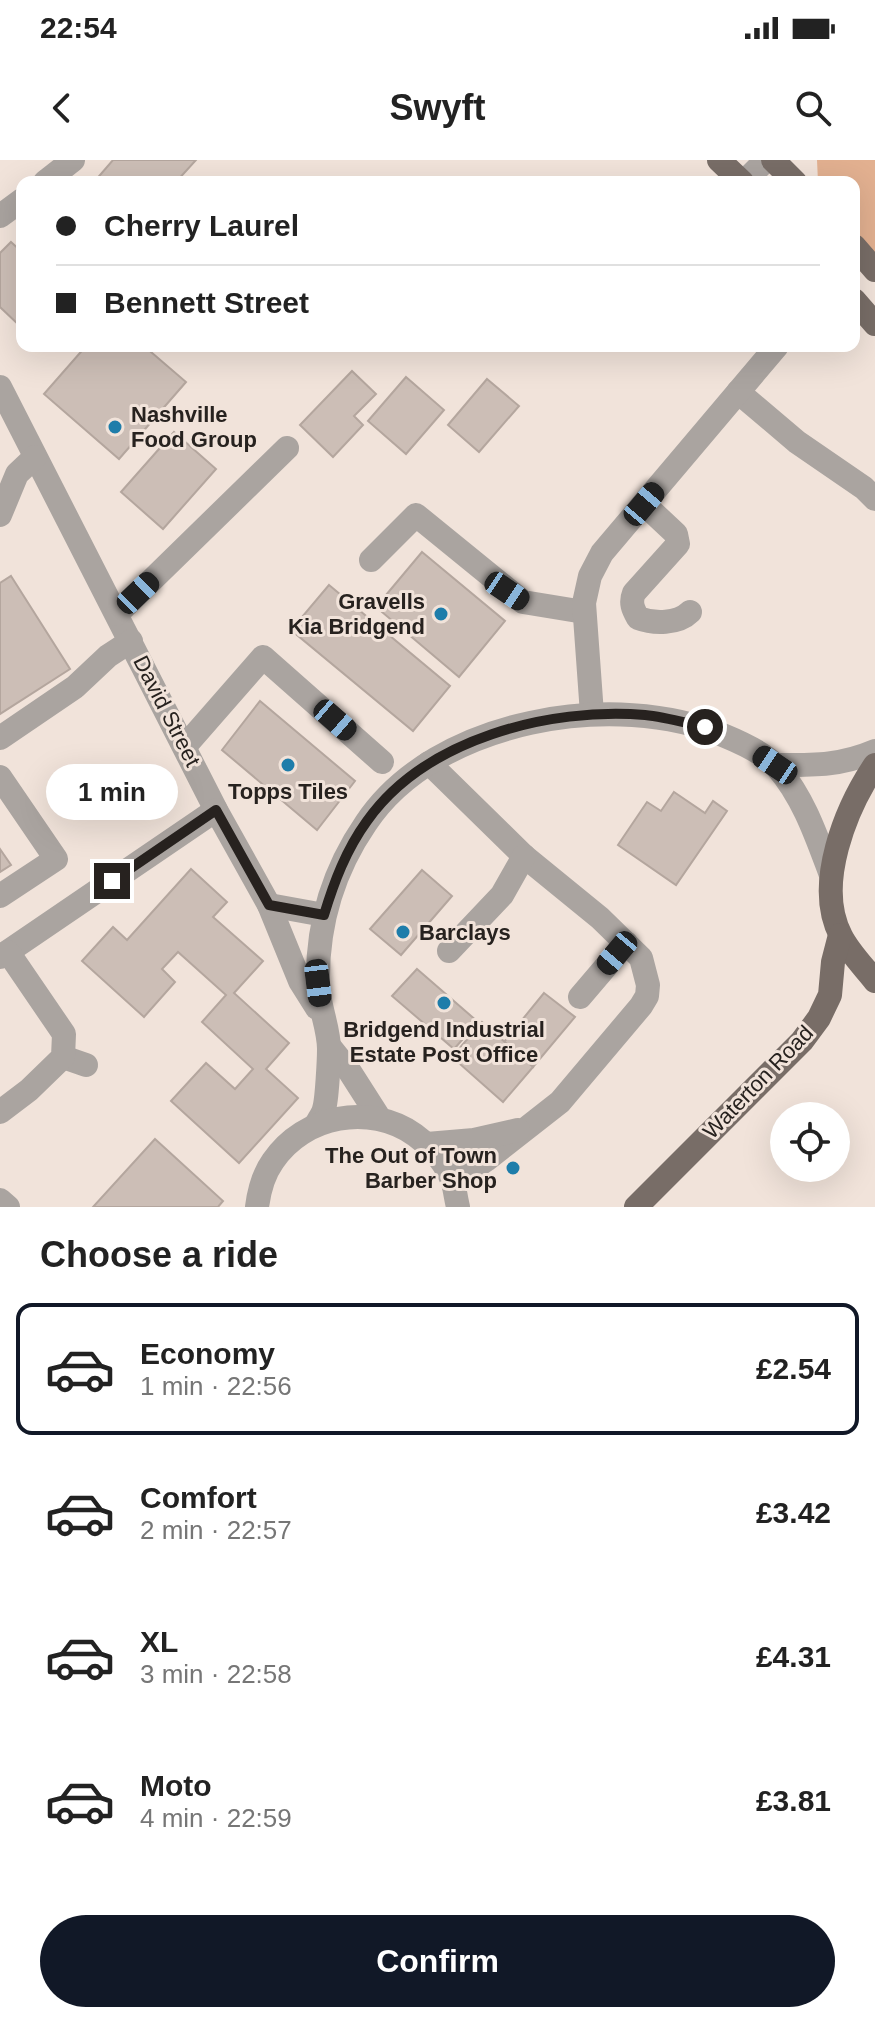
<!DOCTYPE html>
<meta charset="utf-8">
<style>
:root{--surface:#fff;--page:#f6f6f6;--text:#222;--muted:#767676;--line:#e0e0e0;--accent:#111827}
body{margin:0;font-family:Arial,sans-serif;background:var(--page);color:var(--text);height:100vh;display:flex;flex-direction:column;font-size:30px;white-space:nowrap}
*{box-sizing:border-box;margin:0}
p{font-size:26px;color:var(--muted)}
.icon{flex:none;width:44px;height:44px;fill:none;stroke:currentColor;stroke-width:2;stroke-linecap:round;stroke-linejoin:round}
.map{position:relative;height:1047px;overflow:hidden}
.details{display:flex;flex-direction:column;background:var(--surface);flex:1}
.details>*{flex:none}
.hud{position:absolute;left:16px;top:16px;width:844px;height:176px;border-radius:16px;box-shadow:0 8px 32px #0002;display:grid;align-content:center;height:176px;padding:0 40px;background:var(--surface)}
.controls{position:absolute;left:770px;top:942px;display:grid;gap:16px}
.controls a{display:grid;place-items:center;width:80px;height:80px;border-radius:50%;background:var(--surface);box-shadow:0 8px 32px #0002;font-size:40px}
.end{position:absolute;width:36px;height:36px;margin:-18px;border:10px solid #27221f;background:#fff;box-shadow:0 0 0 4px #fff}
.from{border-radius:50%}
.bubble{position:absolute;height:56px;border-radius:28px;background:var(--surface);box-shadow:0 8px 32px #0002;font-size:26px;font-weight:700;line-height:56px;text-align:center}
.car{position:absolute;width:24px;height:48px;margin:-24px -12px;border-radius:10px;box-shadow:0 0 6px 2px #0007;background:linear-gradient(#222 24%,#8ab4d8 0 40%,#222 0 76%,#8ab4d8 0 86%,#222 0)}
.hud b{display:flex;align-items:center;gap:28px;height:76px;font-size:30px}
.hud b+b{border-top:2px solid var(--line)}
.hud i{width:20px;height:20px;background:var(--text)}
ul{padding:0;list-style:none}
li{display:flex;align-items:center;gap:24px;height:132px;margin:0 16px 12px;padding:0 24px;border:4px solid transparent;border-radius:16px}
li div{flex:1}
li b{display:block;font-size:30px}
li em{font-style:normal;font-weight:700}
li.current{border-color:var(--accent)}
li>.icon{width:72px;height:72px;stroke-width:1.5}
h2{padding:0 40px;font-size:36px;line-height:96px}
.button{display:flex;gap:16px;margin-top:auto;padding:16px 40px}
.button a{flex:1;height:92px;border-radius:48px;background:var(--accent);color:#fff;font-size:32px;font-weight:700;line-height:92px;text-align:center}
.status{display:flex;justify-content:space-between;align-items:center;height:56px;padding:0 40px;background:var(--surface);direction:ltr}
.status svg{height:22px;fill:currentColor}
header{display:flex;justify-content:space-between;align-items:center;height:104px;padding:0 40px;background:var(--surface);font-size:36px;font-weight:700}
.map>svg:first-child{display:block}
</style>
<div class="status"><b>22:54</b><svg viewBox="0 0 49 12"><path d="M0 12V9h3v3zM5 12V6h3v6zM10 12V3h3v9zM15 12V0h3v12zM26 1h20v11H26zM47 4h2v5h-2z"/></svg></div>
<header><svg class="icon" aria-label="back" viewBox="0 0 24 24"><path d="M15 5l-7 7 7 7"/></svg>Swyft<svg class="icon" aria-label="search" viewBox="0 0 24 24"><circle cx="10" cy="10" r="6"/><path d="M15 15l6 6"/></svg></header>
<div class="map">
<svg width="875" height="1047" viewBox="0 0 875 1047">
<rect width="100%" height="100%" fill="#f1e3da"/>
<path fill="#e2b090" d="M 817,0 L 875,0 L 875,105 L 854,78 L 854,22 L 818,22 Z"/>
<g fill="#ccbeb6" stroke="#b4a69e" stroke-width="2">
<path d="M 113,0 L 196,0 L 176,22 L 94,22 Z"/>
<path d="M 11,82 L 22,92 L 22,168 L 0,147 L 0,93 Z"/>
<path d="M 86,186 L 144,186 L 186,222 L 119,299 L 44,234 Z"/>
<path d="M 352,211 L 376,234 L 354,256 L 363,265 L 333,297 L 300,265 Z"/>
<path d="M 406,217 L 444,250 L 406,294 L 368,261 Z"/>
<path d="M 487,219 L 519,246 L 479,292 L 448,265 Z"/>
<path d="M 174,272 L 216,309 L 163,369 L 121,332 Z"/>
<path d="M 422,392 L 505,461 L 459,517 L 376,447 Z"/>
<path d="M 11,416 L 70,509 L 0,554 L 0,423 Z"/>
<path d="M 329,425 L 450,526 L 413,571 L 291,470 Z"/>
<path d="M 260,541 L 355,621 L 317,670 L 222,590 Z"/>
<path d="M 674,632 L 705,653 L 713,641 L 727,651 L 676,725 L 618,685 L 647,642 L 661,651 Z"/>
<path d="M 0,689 L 11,705 L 0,712 Z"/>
<path d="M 191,709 L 227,742 L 213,757 L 263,801 L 234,833 L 289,883 L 266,909 L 298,938 L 239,1003 L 171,941 L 206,903 L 235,929 L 253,909 L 202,862 L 226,835 L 178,792 L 162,809 L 175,822 L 144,857 L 82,801 L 113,767 L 127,780 Z"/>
<path d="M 422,710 L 452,736 L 401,795 L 370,769 Z"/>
<path d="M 417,809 L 478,862 L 454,889 L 392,836 Z"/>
<path d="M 544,833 L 575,857 L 533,907 L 504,882 Z"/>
<path d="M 482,862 L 533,907 L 503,942 L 452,897 Z"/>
<path d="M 155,979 L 223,1041 L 218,1047 L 93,1047 Z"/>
</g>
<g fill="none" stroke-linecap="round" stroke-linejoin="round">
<g stroke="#aaa4a0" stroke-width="24">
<path d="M 45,22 L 73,0"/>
<path d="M 744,22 L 766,0"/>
<path d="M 0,56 L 22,40"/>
<path d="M 0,227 L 216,650 L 269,745 L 300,821 L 317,848"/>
<path d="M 738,232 L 797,282 L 864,328 L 875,339"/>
<path d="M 644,344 L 676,374 L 678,384 L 634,433 C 630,443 633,449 638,458 C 654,464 678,464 690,452"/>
<path d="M 0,355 L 17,314 L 35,297"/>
<path d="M 371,400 L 416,355 L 523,442 L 584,452"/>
<path d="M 117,454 L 287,288"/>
<path d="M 592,554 L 584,443 L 590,416 L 602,393 L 777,186"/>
<path d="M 0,578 L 75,527 L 108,496 L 131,481"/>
<path d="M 186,585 L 263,497 L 382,602"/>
<path d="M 429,603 L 524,696 L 600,758 L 641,798 L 648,825 L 647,836 L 641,846 L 560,942 L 486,1000 L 453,1023"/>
<path d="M 775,605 C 813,605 840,606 875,591"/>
<path d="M 0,617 L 56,699 L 0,736"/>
<path d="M 269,745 L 324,755"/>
<path d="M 449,791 L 502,735 L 524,696"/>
<path d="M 0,797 L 216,650"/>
<path d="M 580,837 L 626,783"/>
<path d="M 330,887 L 350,912 L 380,959"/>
<path d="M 63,897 L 86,905"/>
<path d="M 0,952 L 29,930 L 63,897 L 64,874 L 8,792"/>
<path d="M 316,965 C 318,960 323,954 324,949 C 327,940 329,899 329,889 C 329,867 318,845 318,823 C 317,765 333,711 366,663 C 435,559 616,529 725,576 C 742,583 764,593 777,607 C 804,638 817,678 831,715"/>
<path d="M 427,984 L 474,980 L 518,970"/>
<path d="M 0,1040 L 8,1047"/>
<path d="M 257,1047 C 259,1031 263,1015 273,1001 C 304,955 370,943 415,975 C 431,987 446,1003 453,1023 C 455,1030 456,1039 458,1047"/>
</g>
<g stroke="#786d67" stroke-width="24">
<path d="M 719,0 L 742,22"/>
<path d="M 773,0 L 795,22"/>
<path d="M 854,86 L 875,110"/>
<path d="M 854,140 L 875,164"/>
<path d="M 875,605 C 846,648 814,725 841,776 C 849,792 864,807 875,821"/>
<path d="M 636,1047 L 802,881 L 819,858 L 830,835 L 833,802 L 840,775"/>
</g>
</g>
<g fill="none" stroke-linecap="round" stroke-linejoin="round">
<path stroke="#27221f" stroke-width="10" d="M 112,721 L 216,650 L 269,745 L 324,755 C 334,722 346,690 367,661 C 425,579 549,547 645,555 C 665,557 686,563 705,567"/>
</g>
<g fill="#1e7daa" stroke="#f1e3da" stroke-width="3">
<circle cx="115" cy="267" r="8"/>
<circle cx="441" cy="454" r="8"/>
<circle cx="288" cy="605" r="8"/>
<circle cx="403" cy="772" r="8"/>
<circle cx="444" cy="843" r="8"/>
<circle cx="513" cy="1008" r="8"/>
</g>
<g text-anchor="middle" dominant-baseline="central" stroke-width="6" stroke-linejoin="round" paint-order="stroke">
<g font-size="22" font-weight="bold" fill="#27221f" stroke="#f1e3da" text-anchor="start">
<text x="131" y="254">Nashville<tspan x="131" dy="25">Food Group</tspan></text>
<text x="425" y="441" text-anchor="end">Gravells<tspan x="425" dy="25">Kia Bridgend</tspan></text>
<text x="288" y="631" text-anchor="middle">Topps Tiles</text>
<text x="419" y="772">Barclays</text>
<text x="444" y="869" text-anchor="middle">Bridgend Industrial<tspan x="444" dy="25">Estate Post Office</tspan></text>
<text x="497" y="995" text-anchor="end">The Out of Town<tspan x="497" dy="25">Barber Shop</tspan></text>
</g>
<g font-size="22" fill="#27221f" stroke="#f1e3da">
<text transform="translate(167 551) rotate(63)">David Street</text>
<text transform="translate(758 922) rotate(-46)">Waterton Road</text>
</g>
</g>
</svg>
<div class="controls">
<a><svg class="icon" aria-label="locate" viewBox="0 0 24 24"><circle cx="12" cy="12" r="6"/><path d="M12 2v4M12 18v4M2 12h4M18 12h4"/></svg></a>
</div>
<i class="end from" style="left:705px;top:567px"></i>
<i class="end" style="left:112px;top:721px"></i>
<div class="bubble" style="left:46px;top:604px;width:132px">1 min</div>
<i class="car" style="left:644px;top:344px;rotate:40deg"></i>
<i class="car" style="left:507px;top:431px;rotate:124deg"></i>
<i class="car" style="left:138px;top:433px;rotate:46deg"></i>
<i class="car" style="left:335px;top:560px;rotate:131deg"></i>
<i class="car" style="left:775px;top:605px;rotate:304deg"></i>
<i class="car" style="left:617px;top:793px;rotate:220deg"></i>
<i class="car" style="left:318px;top:823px;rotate:173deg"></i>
<div class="hud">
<b><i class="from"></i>Cherry Laurel</b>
<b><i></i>Bennett Street</b>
</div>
</div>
<section class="details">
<h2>Choose a ride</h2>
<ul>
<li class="current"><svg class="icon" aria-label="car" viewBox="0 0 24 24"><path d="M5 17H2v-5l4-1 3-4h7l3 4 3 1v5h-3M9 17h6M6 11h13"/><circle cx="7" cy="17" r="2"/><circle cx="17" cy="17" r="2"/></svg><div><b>Economy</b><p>1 min · 22:56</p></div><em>£2.54</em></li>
<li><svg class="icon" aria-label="car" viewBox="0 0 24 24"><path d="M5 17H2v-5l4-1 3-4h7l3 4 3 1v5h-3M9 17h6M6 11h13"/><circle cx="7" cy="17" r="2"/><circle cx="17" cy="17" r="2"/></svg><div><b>Comfort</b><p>2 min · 22:57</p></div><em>£3.42</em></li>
<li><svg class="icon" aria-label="car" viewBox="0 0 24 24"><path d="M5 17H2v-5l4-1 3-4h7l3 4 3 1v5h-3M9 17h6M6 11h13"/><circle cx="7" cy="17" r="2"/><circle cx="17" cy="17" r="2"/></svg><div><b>XL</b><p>3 min · 22:58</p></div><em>£4.31</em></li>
<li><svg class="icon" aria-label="car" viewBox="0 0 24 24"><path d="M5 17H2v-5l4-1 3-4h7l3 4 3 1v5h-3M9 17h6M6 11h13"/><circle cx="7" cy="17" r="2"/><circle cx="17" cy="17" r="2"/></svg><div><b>Moto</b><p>4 min · 22:59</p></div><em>£3.81</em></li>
</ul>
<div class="button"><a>Confirm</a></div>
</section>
